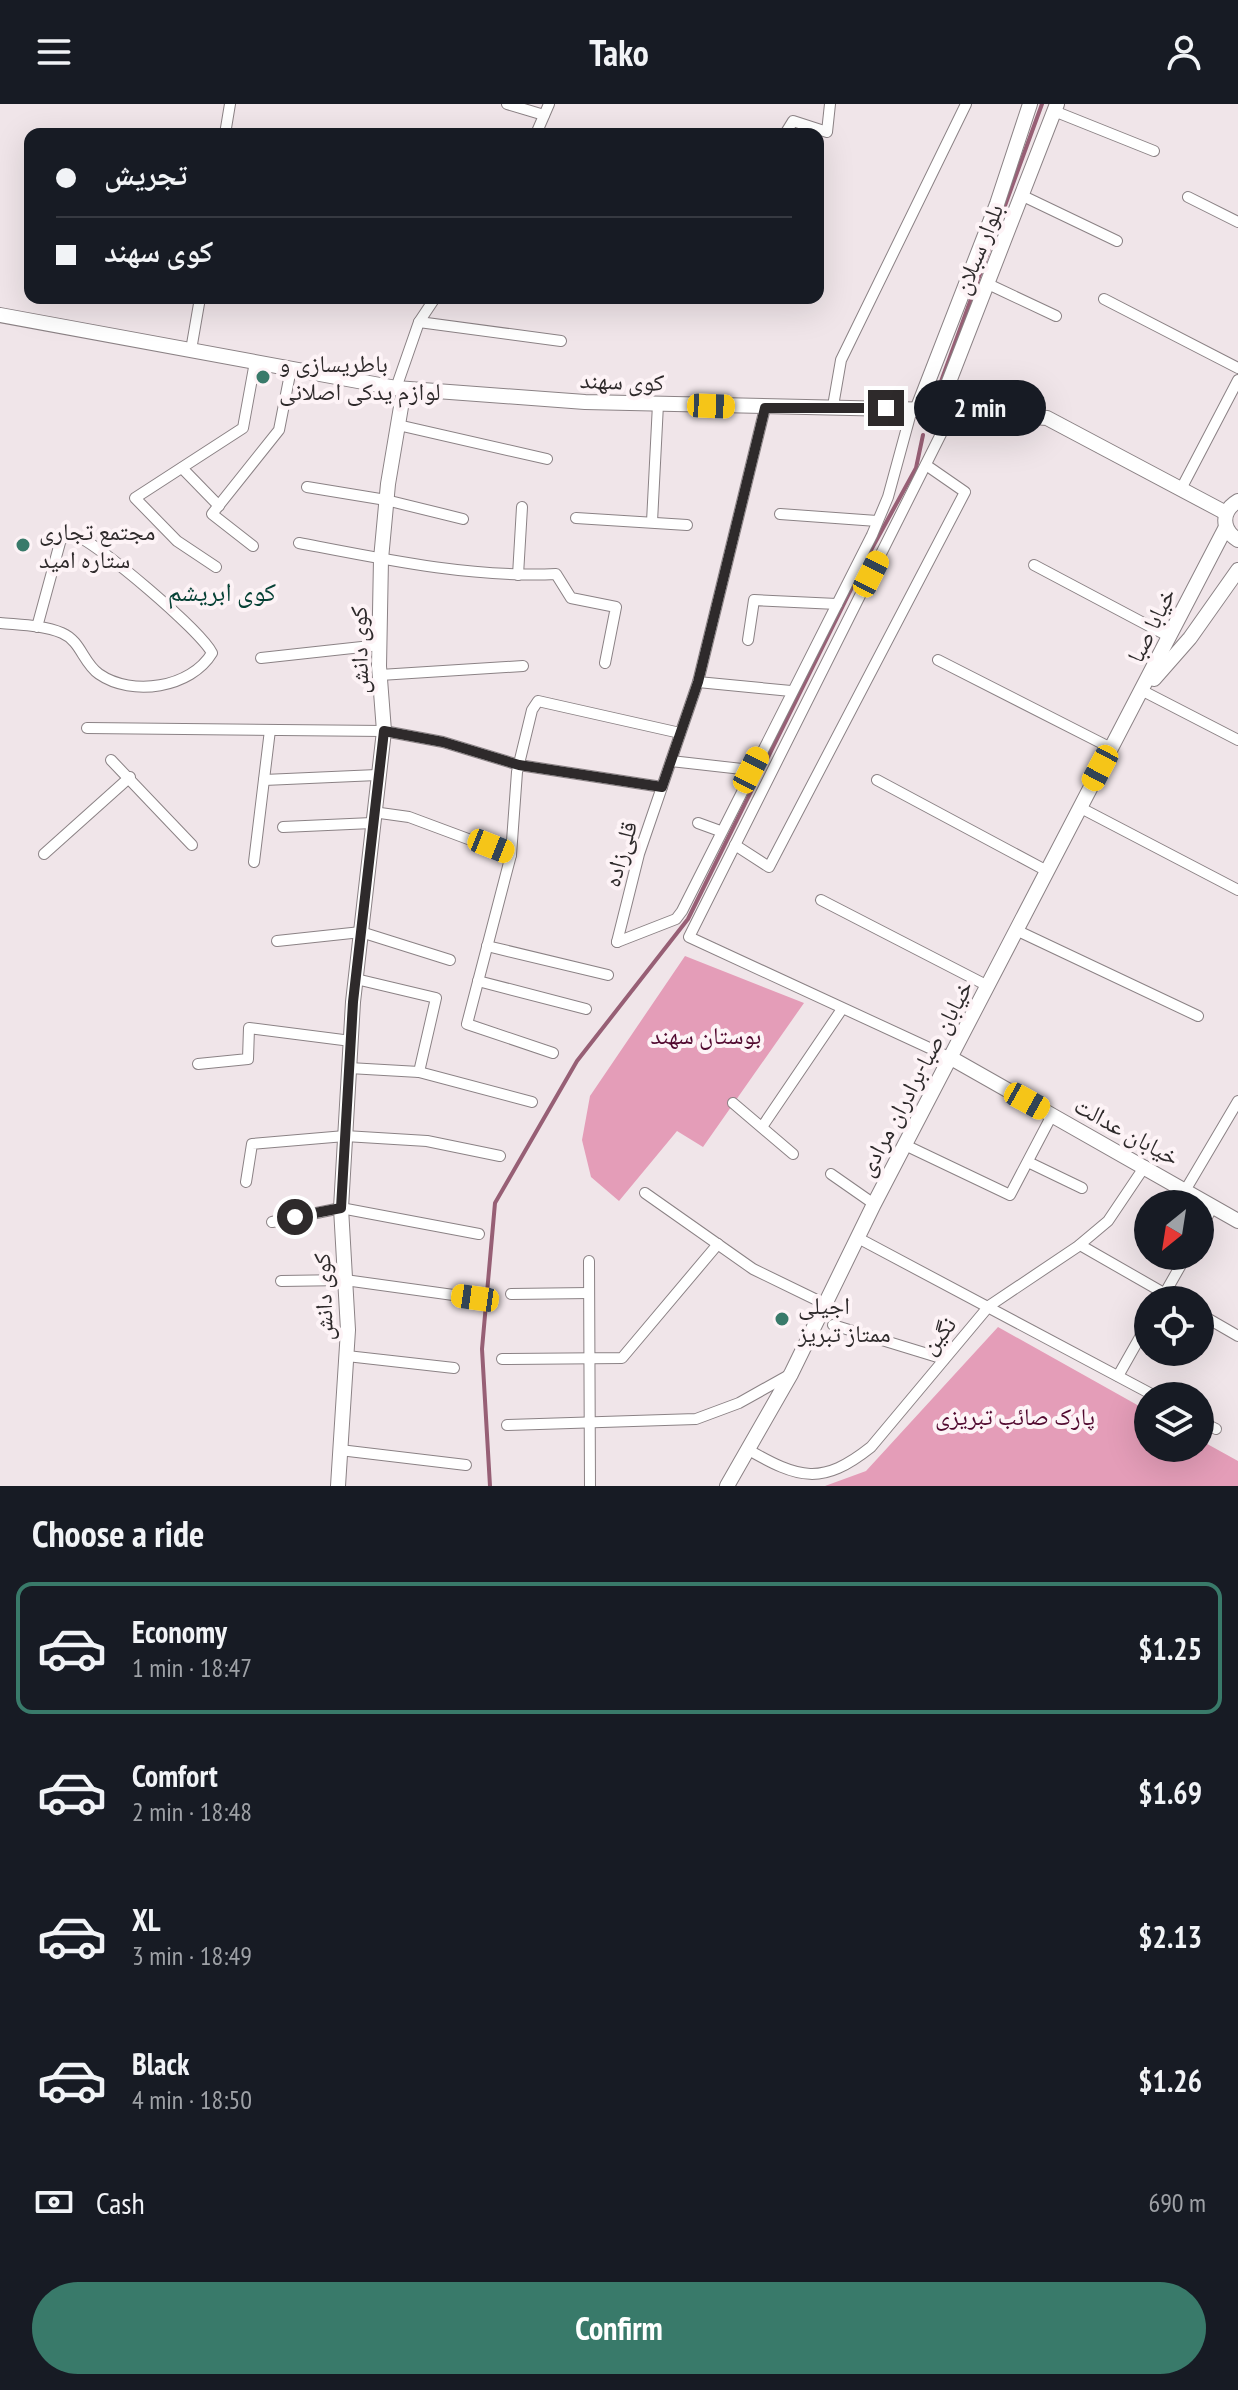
<!DOCTYPE html>
<meta charset="utf-8">
<style>
:root{--surface:#171b24;--page:#20242c;--text:#f1f3f6;--muted:#9ea1a6;--line:#363941;--accent:#397a6a}
body{margin:0;font-family:"PT Sans Narrow","Noto Naskh Arabic",sans-serif;background:var(--page);color:var(--text);height:100vh;display:flex;flex-direction:column;font-size:30px;white-space:nowrap}
*{box-sizing:border-box;margin:0}
p{font-size:26px;color:var(--muted)}
.icon{flex:none;width:44px;height:44px;fill:none;stroke:currentColor;stroke-width:2;stroke-linecap:round;stroke-linejoin:round}
.map{position:relative;height:1382px;overflow:hidden}
.drawer{display:flex;flex-direction:column;background:var(--surface);flex:1}
.drawer>*{flex:none}
.banner{position:absolute;left:24px;top:24px;width:800px;height:176px;border-radius:16px;box-shadow:0 8px 32px #0002;display:grid;align-content:center;height:176px;padding:0 32px;background:var(--surface)}
.needle{width:52px;rotate:210deg}
.buttons{position:absolute;left:1134px;top:1086px;display:grid;gap:16px}
.buttons a{display:grid;place-items:center;width:80px;height:80px;border-radius:50%;background:var(--surface);box-shadow:0 8px 32px #0002;font-size:40px}
.end{position:absolute;width:36px;height:36px;margin:-18px;border:10px solid #2e2a2b;background:#fff;box-shadow:0 0 0 4px #fff}
.from{border-radius:50%}
.bubble{position:absolute;height:56px;border-radius:28px;background:var(--surface);box-shadow:0 8px 32px #0002;font-size:26px;font-weight:600;line-height:56px;text-align:center}
.car{position:absolute;width:24px;height:48px;margin:-24px -12px;border-radius:10px;box-shadow:0 0 6px 2px #0007;background:linear-gradient(#f5c518 24%,#345 0 40%,#f5c518 0 76%,#345 0 86%,#f5c518 0)}
.banner b{display:flex;align-items:center;gap:28px;height:76px;font-size:30px}
.banner b+b{border-top:2px solid var(--line)}
.banner i{width:20px;height:20px;background:var(--text)}
ul{padding:0;list-style:none}
li{display:flex;align-items:center;gap:24px;height:132px;margin:0 16px 12px;padding:0 16px;border:4px solid transparent;border-radius:16px}
li div{flex:1}
li b{display:block;font-size:30px}
li em{font-style:normal;font-weight:600}
li.active{border-color:var(--accent)}
li>.icon{width:72px;height:72px;stroke-width:1.5}
h2{padding:0 32px;font-size:36px;line-height:96px}
.pay{display:flex;align-items:center;gap:20px;height:88px;padding:0 32px;font-size:30px}
.pay p{margin-inline-start:auto}
.button{display:flex;gap:16px;margin-top:auto;padding:16px 32px}
.button a{flex:1;height:92px;border-radius:48px;background:var(--accent);color:#fff;font-size:32px;font-weight:600;line-height:92px;text-align:center}
header{display:flex;justify-content:space-between;align-items:center;height:104px;padding:0 32px;background:var(--surface);font-size:36px;font-weight:600}
.map>svg:first-child{display:block}
</style>
<header><svg class="icon" aria-label="menu" viewBox="0 0 24 24"><path d="M4 6h16M4 12h16M4 18h16"/></svg>Tako<svg class="icon" aria-label="person" viewBox="0 0 24 24"><circle cx="12" cy="8" r="4"/><path d="M4 21q1-7 8-7t8 7"/></svg></header>
<div class="map">
<svg width="1238" height="1382" viewBox="0 0 1238 1382">
<rect width="100%" height="100%" fill="#f0e5e9"/>
<g fill="#e49db8">
<path d="M 685,852 L 804,899 L 703,1043 L 677,1027 L 619,1097 L 591,1073 L 582,1036 L 590,992 Z"/>
<path d="M 998,1223 L 1148,1307 L 1148,1344 L 1200,1344 L 1200,1336 L 1238,1357 L 1238,1382 L 825,1382 L 866,1367 Z"/>
</g>
<g fill="none" stroke-linecap="round" stroke-linejoin="round">
<g stroke="#975f75" stroke-width="4">
<path d="M 939,283 L 1042,0"/>
<path d="M 490,1382 L 482,1245 L 495,1099 L 577,957 L 688,815 L 865,457 L 916,364 L 923,331"/>
</g>
<g stroke="#8b8285" stroke-width="12">
<g id="minor">
<path d="M 507,0 L 544,11"/>
<path d="M 1054,7 L 1154,47"/>
<path d="M 225,30 L 230,0"/>
<path d="M 536,30 L 549,0"/>
<path d="M 785,30 L 793,17 L 827,28 L 830,0"/>
<path d="M 1023,92 L 1117,137"/>
<path d="M 1188,93 L 1238,118"/>
<path d="M 988,180 L 1056,212"/>
<path d="M 1104,195 L 1238,264"/>
<path d="M 419,218 L 561,237"/>
<path d="M 191,246 L 200,194"/>
<path d="M 396,284 L 419,218 L 435,194"/>
<path d="M 833,302 L 841,256 L 966,0"/>
<path d="M 949,306 L 941,330 L 689,833 L 951,954"/>
<path d="M 398,321 L 547,355"/>
<path d="M 182,364 L 219,402"/>
<path d="M 307,383 L 386,396 L 463,415"/>
<path d="M 1181,385 L 1238,276"/>
<path d="M 780,410 L 877,417"/>
<path d="M 576,414 L 687,421"/>
<path d="M 652,418 L 658,300"/>
<path d="M 299,439 C 382,455 471,474 556,470 L 571,494 L 616,503 L 605,559"/>
<path d="M 253,442 L 212,410 L 279,326 L 291,265"/>
<path d="M 1034,461 L 1168,532"/>
<path d="M 216,463 L 177,437 L 135,394 L 243,324 L 255,258"/>
<path d="M 518,471 L 522,403"/>
<path d="M 0,519 C 20,521 43,521 62,529 C 81,537 83,559 99,570 C 132,593 191,584 212,549 C 200,526 100,441 75,431 L 61,435 L 37,523"/>
<path d="M 748,536 L 754,496 L 837,500"/>
<path d="M 261,554 L 380,541"/>
<path d="M 938,556 L 1111,644"/>
<path d="M 380,571 L 523,562"/>
<path d="M 698,578 L 791,587"/>
<path d="M 1143,587 L 1238,636"/>
<path d="M 87,624 L 384,627 L 443,638 L 519,661 L 662,683"/>
<path d="M 111,656 L 192,741"/>
<path d="M 671,657 L 751,666"/>
<path d="M 264,676 L 377,671"/>
<path d="M 877,676 L 1047,767"/>
<path d="M 1079,703 L 1238,786"/>
<path d="M 373,708 L 409,713 L 511,751"/>
<path d="M 698,719 L 720,727"/>
<path d="M 283,723 L 372,719"/>
<path d="M 735,741 L 769,763 L 965,388 L 926,361"/>
<path d="M 44,750 L 130,673"/>
<path d="M 254,758 L 270,626"/>
<path d="M 821,796 L 988,882"/>
<path d="M 1018,827 L 1198,912"/>
<path d="M 277,837 L 361,828 L 450,856"/>
<path d="M 617,838 L 676,815 L 682,807 L 872,431 L 888,393 L 912,305"/>
<path d="M 617,838 L 639,750 L 698,578 L 765,304"/>
<path d="M 487,842 L 608,871"/>
<path d="M 356,875 L 436,894 L 419,968"/>
<path d="M 478,877 L 586,905"/>
<path d="M 553,949 L 467,920 L 511,751 L 517,668 L 532,606 L 538,597 L 680,629"/>
<path d="M 198,960 L 248,955 L 249,924 L 351,937"/>
<path d="M 349,964 L 419,968 L 532,998"/>
<path d="M 733,999 L 793,1050"/>
<path d="M 762,1023 L 842,905"/>
<path d="M 905,1041 L 1010,1091 L 1052,1011"/>
<path d="M 1028,1058 L 1082,1084"/>
<path d="M 831,1070 L 874,1100"/>
<path d="M 246,1078 L 252,1040 L 345,1032 L 427,1037 L 500,1052"/>
<path d="M 1186,1085 L 1238,997"/>
<path d="M 645,1089 L 753,1165 L 825,1200"/>
<path d="M 272,1118 L 341,1104 L 479,1130"/>
<path d="M 1200,1126 L 1213,1102"/>
<path d="M 858,1134 L 1155,1292"/>
<path d="M 1080,1141 L 1176,1196"/>
<path d="M 589,1157 L 590,1382"/>
<path d="M 281,1177 L 345,1176 L 475,1194"/>
<path d="M 511,1190 L 589,1189"/>
<path d="M 1161,1196 L 1186,1152"/>
<path d="M 1200,1210 L 1238,1232"/>
<path d="M 833,1221 L 944,1255"/>
<path d="M 347,1252 L 454,1264"/>
<path d="M 502,1255 L 622,1254 L 718,1140"/>
<path d="M 1118,1272 L 1148,1219"/>
<path d="M 1200,1317 L 1216,1325"/>
<path d="M 507,1321 L 696,1315 L 739,1299 L 789,1271"/>
<path d="M 747,1345 C 799,1375 822,1382 871,1343 L 989,1202 L 1077,1143 L 1108,1117 L 1145,1062"/>
<path d="M 340,1346 L 466,1361"/>
</g>
</g>
<g stroke="#8b8285" stroke-width="16">
<g id="tertiary">
<path d="M 951,954 L 1238,1117"/>
<path d="M 338,1382 L 348,1226 L 341,1104 L 353,898 L 384,627 L 379,562 L 381,455 L 388,380 L 404,285"/>
</g>
</g>
<g stroke="#8b8285" stroke-width="16">
<g id="secondary">
<path d="M 0,211 L 396,284 L 585,298 L 938,306 L 1047,314 L 1226,409"/>
<path d="M 917,306 L 997,100 L 1030,0"/>
<path d="M 938,306 L 1057,0"/>
<path d="M 1238,397 C 1221,407 1221,425 1238,436"/>
<path d="M 1154,575 L 1190,534 L 1238,466"/>
<path d="M 727,1382 L 791,1270 L 874,1100 L 1226,423"/>
</g>
</g>
<use href="#minor" stroke="#fff" stroke-width="10"/>
<use href="#tertiary" stroke="#fff" stroke-width="14"/>
<use href="#secondary" stroke="#fff" stroke-width="14"/>
</g>
<g fill="none" stroke-linecap="round" stroke-linejoin="round">
<path stroke="#2e2a2b" stroke-width="10" d="M 295,1113 L 341,1104 L 353,898 L 384,627 L 443,638 L 519,661 L 662,683 L 698,578 L 765,304 L 886,304"/>
</g>
<g fill="#397a6a" stroke="#fdf3f6" stroke-width="3">
<circle cx="263" cy="273" r="8"/>
<circle cx="23" cy="441" r="8"/>
<circle cx="782" cy="1215" r="8"/>
</g>
<g text-anchor="middle" dominant-baseline="central" stroke-width="8" stroke-linejoin="round" paint-order="stroke">
<g font-size="24" fill="#2e2a2b" stroke="#fdf3f6">
<text transform="translate(978 145) rotate(-68)">بلوار سبلان</text>
<text transform="translate(622 277) rotate(2)">کوی سهند</text>
<text transform="translate(1151 521) rotate(-64)">خیابا صبا</text>
<text transform="translate(359 546) rotate(-91)">کوی دانش</text>
<text transform="translate(620 750) rotate(-74)">قلی‌زاده</text>
<text transform="translate(915 974) rotate(-62)">خیابان صبا-برادران مرادی</text>
<text transform="translate(1127 1027) rotate(29)">خیابان عدالت</text>
<text transform="translate(323 1193) rotate(-92)">کوی دانش</text>
<text transform="translate(938 1231) rotate(-50)">نگین</text>
</g>
<g font-size="24" fill="#2e2a2b" stroke="#fdf3f6" text-anchor="start">
<text x="279" y="259">باطریسازی و<tspan x="279" dy="28">لوازم یدکی اصلانی</tspan></text>
<text x="39" y="427">مجتمع تجاری<tspan x="39" dy="28">ستاره امید</tspan></text>
<text x="798" y="1201">اجیلی<tspan x="798" dy="28">ممتاز تبریز</tspan></text>
</g>
<g font-size="24" fill="#51092f" stroke="#fdf3f6">
<text x="706" y="931">بوستان سهند</text>
<text x="1015" y="1312">پارک صائب تبریزی</text>
</g>
<g font-size="26" fill="#064135" stroke="#fdf3f6">
<text x="222" y="487">کوی ابریشم</text>
</g>
</g>
</svg>
<div class="buttons">
<a><svg class="needle" viewBox="-14 -14 28 28"><path d="M0-13l5 13h-10z" fill="#e53935"/><path d="M0 13l5-13h-10z" fill="#9ea1a6"/></svg></a>
<a><svg class="icon" aria-label="locate" viewBox="0 0 24 24"><circle cx="12" cy="12" r="6"/><path d="M12 2v4M12 18v4M2 12h4M18 12h4"/></svg></a>
<a><svg class="icon" aria-label="layers" viewBox="0 0 24 24"><path d="M12 4l9 5-9 5-9-5zM3 14l9 5 9-5"/></svg></a>
</div>
<i class="end from" style="left:295px;top:1113px"></i>
<i class="end" style="left:886px;top:304px"></i>
<div class="bubble" style="left:914px;top:276px;width:132px">2 min</div>
<i class="car" style="left:711px;top:302px;rotate:92deg"></i>
<i class="car" style="left:871px;top:470px;rotate:27deg"></i>
<i class="car" style="left:1100px;top:664px;rotate:208deg"></i>
<i class="car" style="left:751px;top:666px;rotate:27deg"></i>
<i class="car" style="left:491px;top:742px;rotate:112deg"></i>
<i class="car" style="left:1027px;top:997px;rotate:119deg"></i>
<i class="car" style="left:475px;top:1194px;rotate:278deg"></i>
<div class="banner">
<b><i class="from"></i>تجریش</b>
<b><i></i>کوی سهند</b>
</div>
</div>
<section class="drawer">
<h2>Choose a ride</h2>
<ul>
<li class="active"><svg class="icon" aria-label="car" viewBox="0 0 24 24"><path d="M5 17H2v-5l4-1 3-4h7l3 4 3 1v5h-3M9 17h6M6 11h13"/><circle cx="7" cy="17" r="2"/><circle cx="17" cy="17" r="2"/></svg><div><b>Economy</b><p>1 min · 18:47</p></div><em>$1.25</em></li>
<li><svg class="icon" aria-label="car" viewBox="0 0 24 24"><path d="M5 17H2v-5l4-1 3-4h7l3 4 3 1v5h-3M9 17h6M6 11h13"/><circle cx="7" cy="17" r="2"/><circle cx="17" cy="17" r="2"/></svg><div><b>Comfort</b><p>2 min · 18:48</p></div><em>$1.69</em></li>
<li><svg class="icon" aria-label="car" viewBox="0 0 24 24"><path d="M5 17H2v-5l4-1 3-4h7l3 4 3 1v5h-3M9 17h6M6 11h13"/><circle cx="7" cy="17" r="2"/><circle cx="17" cy="17" r="2"/></svg><div><b>XL</b><p>3 min · 18:49</p></div><em>$2.13</em></li>
<li><svg class="icon" aria-label="car" viewBox="0 0 24 24"><path d="M5 17H2v-5l4-1 3-4h7l3 4 3 1v5h-3M9 17h6M6 11h13"/><circle cx="7" cy="17" r="2"/><circle cx="17" cy="17" r="2"/></svg><div><b>Black</b><p>4 min · 18:50</p></div><em>$1.26</em></li>
</ul>
<div class="pay"><svg class="icon" aria-label="cash" viewBox="0 0 24 24"><path d="M3 7h18v10H3z"/><circle cx="12" cy="12" r="2"/></svg>Cash<p>690 m</p></div>
<div class="button"><a>Confirm</a></div>
</section>
